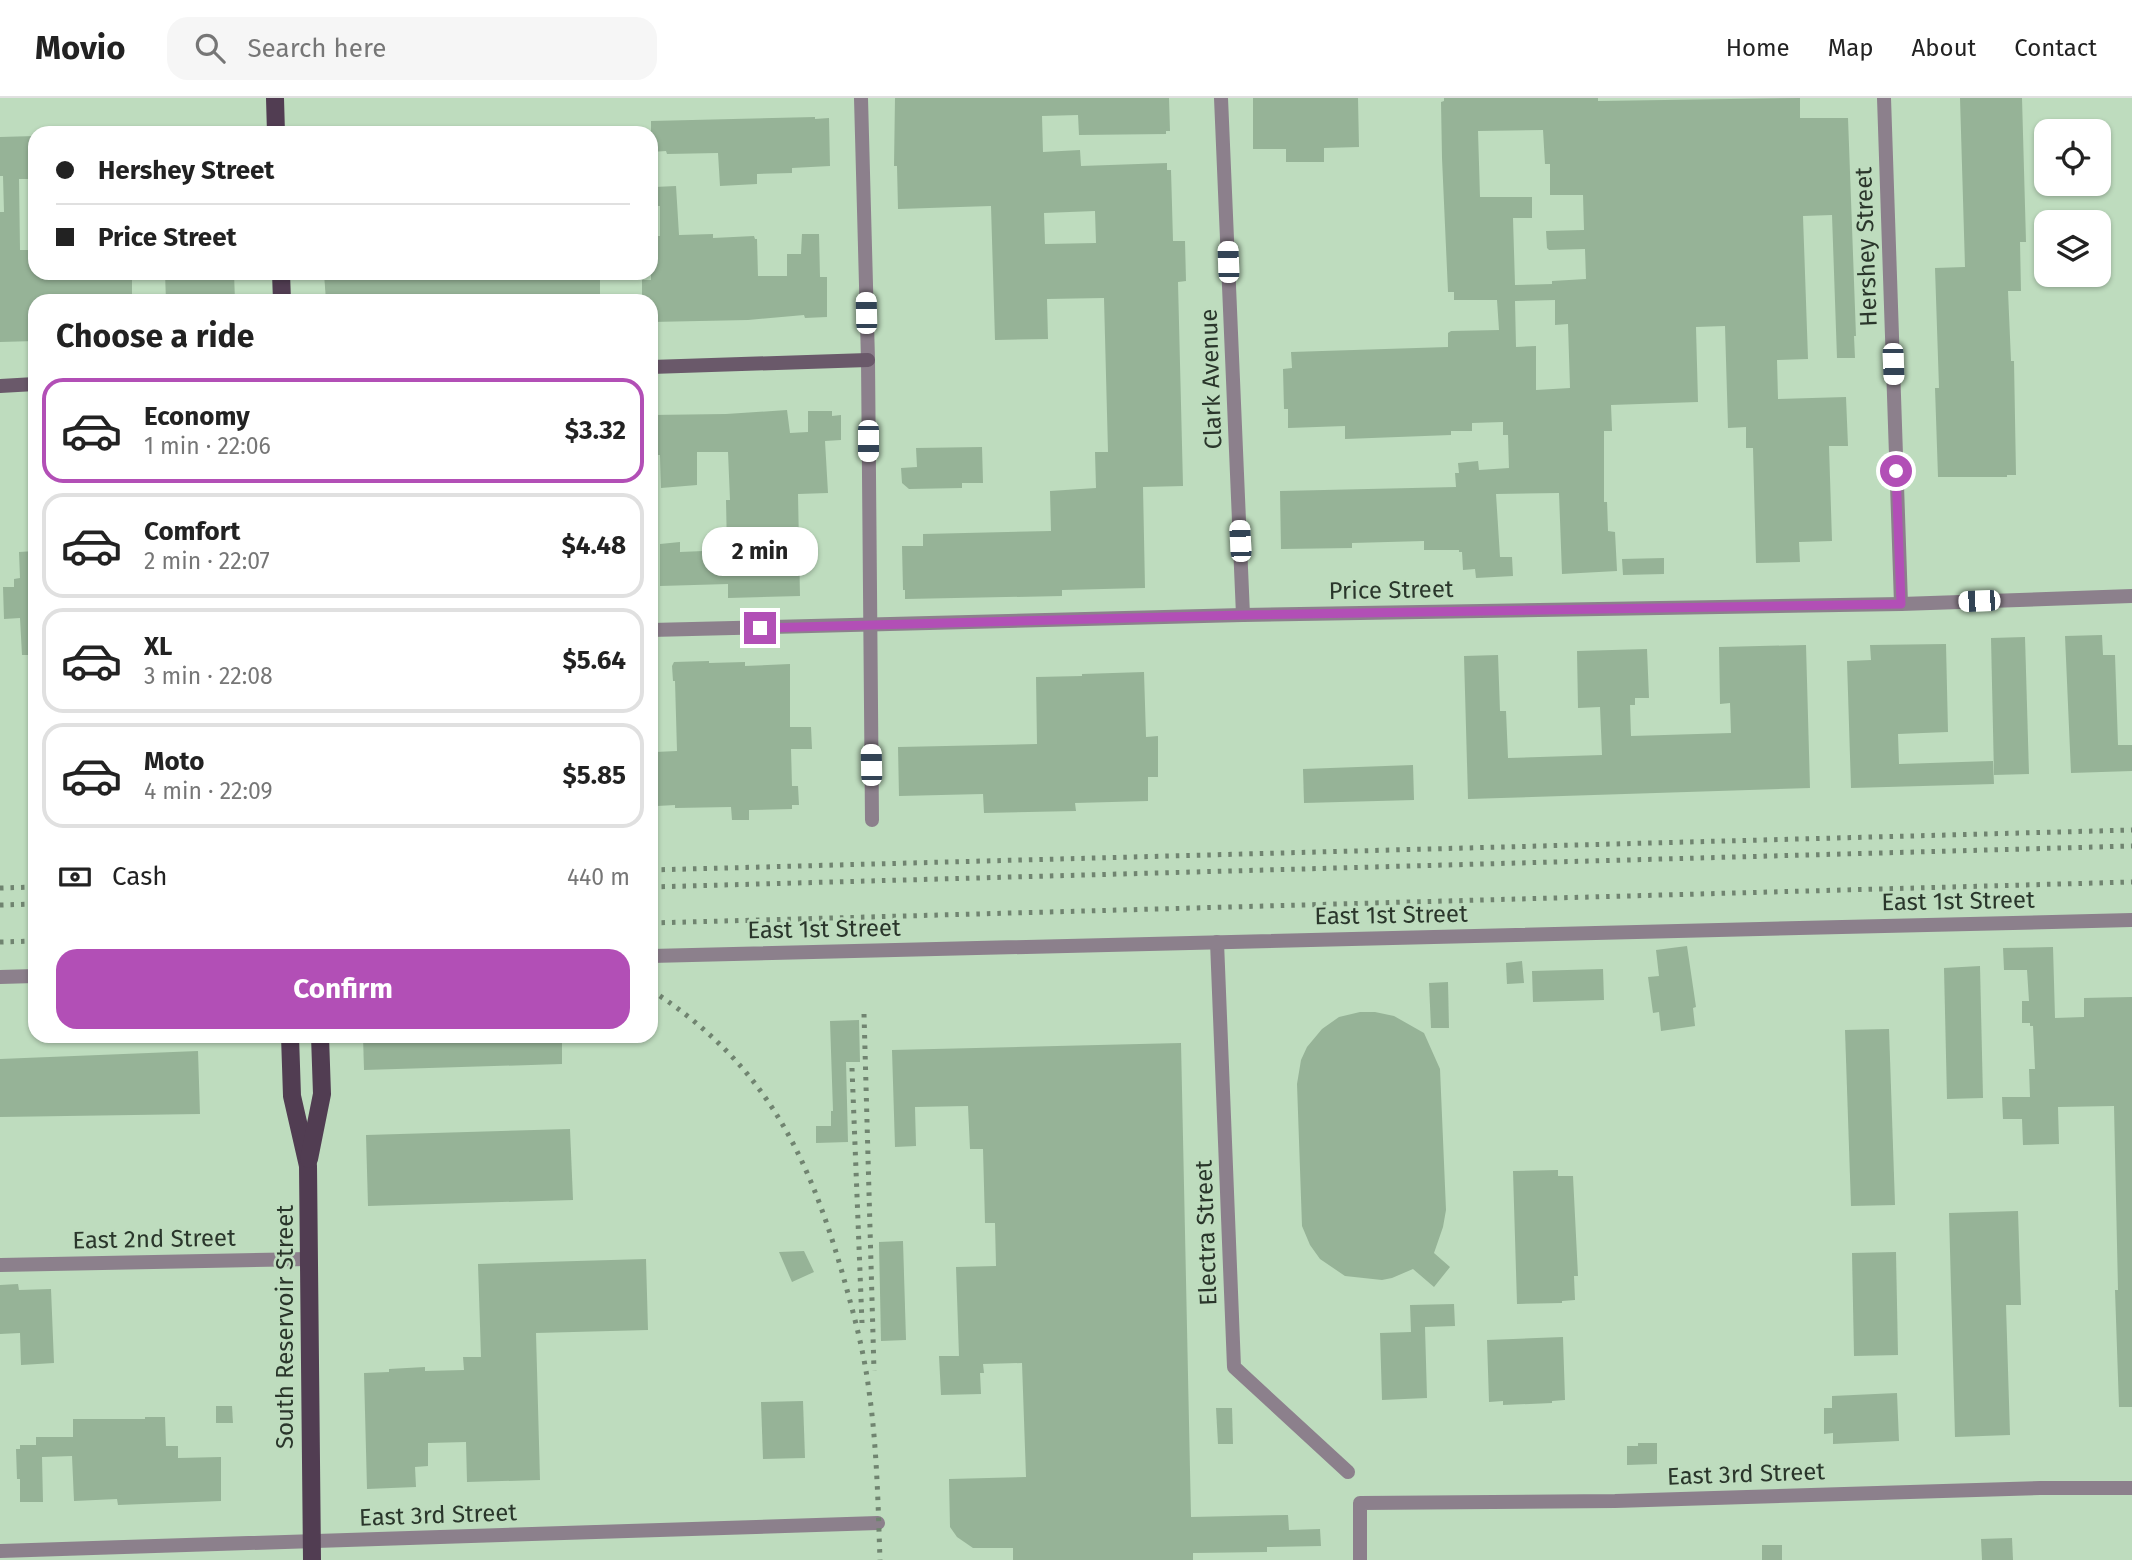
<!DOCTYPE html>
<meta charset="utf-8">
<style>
:root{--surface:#fff;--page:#f6f6f6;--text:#222;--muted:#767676;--line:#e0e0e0;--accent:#b24fb6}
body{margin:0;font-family:"Fira Sans",sans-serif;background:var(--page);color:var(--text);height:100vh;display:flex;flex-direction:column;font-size:26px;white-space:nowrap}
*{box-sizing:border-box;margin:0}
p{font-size:23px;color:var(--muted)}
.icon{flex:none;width:38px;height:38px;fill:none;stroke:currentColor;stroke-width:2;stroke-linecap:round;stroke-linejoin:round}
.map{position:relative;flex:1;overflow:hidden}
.details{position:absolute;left:28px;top:196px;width:630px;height:749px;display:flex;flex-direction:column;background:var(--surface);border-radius:21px;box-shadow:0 2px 5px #0004}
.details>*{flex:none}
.guide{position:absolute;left:28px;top:28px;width:630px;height:154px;border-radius:21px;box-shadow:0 2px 5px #0004;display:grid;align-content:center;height:154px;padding:0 28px;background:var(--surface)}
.tools{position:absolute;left:2034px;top:21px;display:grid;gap:14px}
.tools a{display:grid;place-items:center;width:77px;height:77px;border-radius:14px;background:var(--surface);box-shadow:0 2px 5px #0004;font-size:35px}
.end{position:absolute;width:32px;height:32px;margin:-16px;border:9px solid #b24fb6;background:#fff;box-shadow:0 0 0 4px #fff}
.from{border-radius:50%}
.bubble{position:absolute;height:49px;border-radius:21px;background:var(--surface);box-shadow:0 2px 5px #0004;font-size:23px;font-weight:700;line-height:49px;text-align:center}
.car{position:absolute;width:21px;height:42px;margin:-21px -10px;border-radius:9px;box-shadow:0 0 5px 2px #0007;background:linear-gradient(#fff 24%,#345 0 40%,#fff 0 76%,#345 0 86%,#fff 0)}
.guide b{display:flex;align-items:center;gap:24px;height:66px;font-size:26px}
.guide b+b{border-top:2px solid var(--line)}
.guide i{width:18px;height:18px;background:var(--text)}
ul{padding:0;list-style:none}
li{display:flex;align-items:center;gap:21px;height:105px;margin:0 14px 10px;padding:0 14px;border:4px solid var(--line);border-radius:21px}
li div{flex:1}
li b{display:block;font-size:26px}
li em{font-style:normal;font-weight:700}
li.on{border-color:var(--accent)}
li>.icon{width:63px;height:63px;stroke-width:1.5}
h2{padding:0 28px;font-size:32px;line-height:84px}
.pay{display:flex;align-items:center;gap:18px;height:77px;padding:0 28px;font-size:26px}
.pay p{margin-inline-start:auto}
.action{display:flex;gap:14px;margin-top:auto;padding:14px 28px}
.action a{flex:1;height:80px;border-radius:21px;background:var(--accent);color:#fff;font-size:28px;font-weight:700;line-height:80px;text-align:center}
header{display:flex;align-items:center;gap:42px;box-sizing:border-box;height:98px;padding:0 35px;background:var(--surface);border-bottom:2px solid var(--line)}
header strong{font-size:33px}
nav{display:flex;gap:38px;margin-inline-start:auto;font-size:24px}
.search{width:490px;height:63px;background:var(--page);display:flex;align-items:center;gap:18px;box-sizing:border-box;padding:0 24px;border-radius:21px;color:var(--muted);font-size:26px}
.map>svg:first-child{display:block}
</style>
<header>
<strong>Movio</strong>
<div class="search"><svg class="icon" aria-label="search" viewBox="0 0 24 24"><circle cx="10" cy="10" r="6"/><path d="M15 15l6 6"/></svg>Search here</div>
<nav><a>Home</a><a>Map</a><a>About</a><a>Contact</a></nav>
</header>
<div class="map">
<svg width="2132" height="1462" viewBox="0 0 2132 1462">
<rect width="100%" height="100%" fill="#bedcbe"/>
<g fill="#96b397" fill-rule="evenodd">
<path d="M 895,0 L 1169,0 L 1170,33 L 1166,33 L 1166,36 L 1079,37 L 1078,17 L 1042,18 L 1043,54 L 1080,52 L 1081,68 L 1167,65 L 1167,72 L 1171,72 L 1173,143 L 1185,143 L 1186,183 L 1178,184 L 1183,388 L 1143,389 L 1145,490 L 1062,492 L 1062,498 L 905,501 L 905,492 L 903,492 L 902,448 L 923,448 L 923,436 L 1051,433 L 1050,393 L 1096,390 L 1095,354 L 1108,354 L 1104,200 L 1047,201 L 1048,241 L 995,242 L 991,108 L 898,111 L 897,68 L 894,68 ZM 1095,113 L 1096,145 L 1045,146 L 1044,115 Z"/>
<path d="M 1253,0 L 1358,0 L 1359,49 L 1324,50 L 1324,64 L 1286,64 L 1286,51 L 1253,51 Z"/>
<path d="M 1444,0 L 1598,0 L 1598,3 L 1800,0 L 1800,20 L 1848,20 L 1856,238 L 1854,238 L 1855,260 L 1837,260 L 1832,117 L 1803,118 L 1808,261 L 1777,262 L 1778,301 L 1846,299 L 1848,348 L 1829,348 L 1832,443 L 1799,444 L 1800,464 L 1756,465 L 1753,350 L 1746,350 L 1746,329 L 1728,330 L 1725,228 L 1696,229 L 1698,304 L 1611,307 L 1612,333 L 1604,333 L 1604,404 L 1607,404 L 1608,433 L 1615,434 L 1617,473 L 1562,476 L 1559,395 L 1496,396 L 1500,459 L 1512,459 L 1513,478 L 1476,480 L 1475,471 L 1463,472 L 1462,454 L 1459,454 L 1459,452 L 1424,452 L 1424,443 L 1352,445 L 1352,450 L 1281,451 L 1280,393 L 1456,389 L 1455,375 L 1459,375 L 1458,365 L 1478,363 L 1479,372 L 1509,370 L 1508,337 L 1503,337 L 1503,324 L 1472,325 L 1472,333 L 1451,333 L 1451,337 L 1345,341 L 1345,328 L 1288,330 L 1288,311 L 1284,311 L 1283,271 L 1292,270 L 1291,254 L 1448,249 L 1448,235 L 1451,233 L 1499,232 L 1497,202 L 1454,202 L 1454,194 L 1448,194 L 1442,60 L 1441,4 L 1444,3 ZM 1543,32 L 1545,66 L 1550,66 L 1550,97 L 1583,97 L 1584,132 L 1546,133 L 1547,150 L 1549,152 L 1585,151 L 1586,181 L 1552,183 L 1552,186 L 1515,187 L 1513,120 L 1532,120 L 1532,99 L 1480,99 L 1478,33 ZM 1555,202 L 1555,227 L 1568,226 L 1570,290 L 1536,292 L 1536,248 L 1516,249 L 1515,203 Z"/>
<path d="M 1960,0 L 2022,0 L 2026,144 L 2020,144 L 2021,193 L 2008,193 L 2011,263 L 2014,263 L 2016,377 L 2007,377 L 2007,379 L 1938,379 L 1935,290 L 1939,290 L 1935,170 L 1965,169 Z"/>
<path d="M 815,19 L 815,21 L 829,20 L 830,68 L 792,70 L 792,75 L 757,76 L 757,86 L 720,88 L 718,55 L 667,56 L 666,53 L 651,54 L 651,23 Z"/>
<path d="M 35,38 L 35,81 L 19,81 L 20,152 L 35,152 L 35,175 L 132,175 L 132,203 L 35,203 L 35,243 L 0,244 L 0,114 L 4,114 L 3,78 L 0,78 L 0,39 Z"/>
<path d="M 676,88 L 679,137 L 713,136 L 713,140 L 754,138 L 755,141 L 757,141 L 758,178 L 787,178 L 787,156 L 801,156 L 802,136 L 819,136 L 820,179 L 827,179 L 827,219 L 805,220 L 804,217 L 748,222 L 651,224 L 651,203 L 642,203 L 642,182 L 651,182 L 651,138 L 660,138 L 660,108 L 654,108 L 654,89 Z"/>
<path d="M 165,175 L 234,175 L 235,203 L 166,203 Z"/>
<path d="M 324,175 L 600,175 L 600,203 L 326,203 Z"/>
<path d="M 787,312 L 790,335 L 808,334 L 808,313 L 832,313 L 832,318 L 841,317 L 841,342 L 825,343 L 828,395 L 798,396 L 800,498 L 728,500 L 728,486 L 660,488 L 660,446 L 680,444 L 680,454 L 727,452 L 726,402 L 730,402 L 728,354 L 697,354 L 697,387 L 661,390 L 660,357 L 651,357 L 651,317 L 726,316 Z"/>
<path d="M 982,349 L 983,385 L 962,385 L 962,390 L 909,391 L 902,385 L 901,370 L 917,369 L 916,350 Z"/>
<path d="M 35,453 L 35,557 L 22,557 L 20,520 L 4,521 L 3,489 L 14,489 L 14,481 L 20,480 L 19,454 Z"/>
<path d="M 1664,460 L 1664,476 L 1623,477 L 1622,461 Z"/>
<path d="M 2102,537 L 2103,557 L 2115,557 L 2118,647 L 2132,647 L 2132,673 L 2071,675 L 2065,538 Z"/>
<path d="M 2025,539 L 2029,676 L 1994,677 L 1991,540 Z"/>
<path d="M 1946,546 L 1948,634 L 1898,636 L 1899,666 L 1993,663 L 1994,686 L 1851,690 L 1847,563 L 1871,562 L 1870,547 Z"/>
<path d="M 1806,547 L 1810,690 L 1468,701 L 1464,558 L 1498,557 L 1500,613 L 1506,613 L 1508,660 L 1602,657 L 1600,609 L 1578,610 L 1577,553 L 1647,551 L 1649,600 L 1635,600 L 1635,607 L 1630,607 L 1631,638 L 1731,635 L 1730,605 L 1720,606 L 1719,549 Z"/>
<path d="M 709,563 L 709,565 L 745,564 L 745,568 L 790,566 L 790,629 L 811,629 L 812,651 L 791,651 L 792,688 L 798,688 L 799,707 L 792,707 L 792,711 L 749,712 L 749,722 L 732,722 L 731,709 L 675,710 L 675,707 L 657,708 L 655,654 L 677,653 L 675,583 L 673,583 L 672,568 L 674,564 Z"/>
<path d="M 1144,574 L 1146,639 L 1158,638 L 1158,679 L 1148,679 L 1148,703 L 1075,705 L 1076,713 L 984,715 L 983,696 L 899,698 L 898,649 L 1037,646 L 1036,579 L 1082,578 L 1082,576 Z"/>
<path d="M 1413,667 L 1414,702 L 1304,705 L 1303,671 Z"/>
<path d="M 1687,848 L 1696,909 L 1693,910 L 1695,928 L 1661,933 L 1659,914 L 1653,915 L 1648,879 L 1659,878 L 1656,852 Z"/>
<path d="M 2053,849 L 2055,920 L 2084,919 L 2084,900 L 2132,899 L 2132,1309 L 2119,1309 L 2115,1192 L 2118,1192 L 2114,1008 L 2058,1009 L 2059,1046 L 2023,1047 L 2022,1021 L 2003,1021 L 2002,999 L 2030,999 L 2029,971 L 2035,971 L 2033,928 L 2030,928 L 2030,925 L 2022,925 L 2022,903 L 2029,903 L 2027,872 L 2004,872 L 2003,850 Z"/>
<path d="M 1522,863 L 1524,885 L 1507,886 L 1506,865 Z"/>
<path d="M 1980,868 L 1983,1000 L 1947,1001 L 1944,870 Z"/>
<path d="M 1603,871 L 1604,902 L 1533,904 L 1532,873 Z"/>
<path d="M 1448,884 L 1449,930 L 1431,930 L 1429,885 Z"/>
<path d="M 1360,914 L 1375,914 L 1394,918 L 1424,935 L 1440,971 L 1446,1112 L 1443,1129 L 1434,1155 L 1450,1169 L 1434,1189 L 1413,1171 L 1392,1180 L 1382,1182 L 1345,1178 L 1320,1161 L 1310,1147 L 1302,1128 L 1297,986 L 1301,962 L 1307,949 L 1322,931 L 1339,919 Z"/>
<path d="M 859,922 L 860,964 L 846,964 L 848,1044 L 816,1045 L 816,1028 L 831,1028 L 831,1013 L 833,1013 L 830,923 Z"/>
<path d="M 1889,931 L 1895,1107 L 1851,1108 L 1845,932 Z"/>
<path d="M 363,938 L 562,938 L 562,966 L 364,972 Z"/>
<path d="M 1181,945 L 1191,1419 L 1288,1417 L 1289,1432 L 1320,1431 L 1321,1448 L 1267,1449 L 1267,1454 L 1193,1455 L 1193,1462 L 1013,1462 L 1013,1450 L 973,1450 L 957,1439 L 950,1429 L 949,1381 L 1026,1379 L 1022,1265 L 983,1266 L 984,1275 L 980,1275 L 981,1296 L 941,1297 L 939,1258 L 959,1258 L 956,1169 L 996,1168 L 995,1125 L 985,1125 L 983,1051 L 970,1051 L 968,1008 L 915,1009 L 916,1048 L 895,1049 L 892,952 Z"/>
<path d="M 198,953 L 200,1016 L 0,1019 L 0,961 Z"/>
<path d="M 570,1031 L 573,1102 L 368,1108 L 366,1037 Z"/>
<path d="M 1558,1072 L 1558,1078 L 1573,1078 L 1578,1178 L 1574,1178 L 1575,1202 L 1562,1203 L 1562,1205 L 1517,1206 L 1513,1073 Z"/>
<path d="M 2018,1113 L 2021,1207 L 2006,1207 L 2010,1337 L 1955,1339 L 1949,1115 Z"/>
<path d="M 903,1143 L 906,1242 L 881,1243 L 879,1144 Z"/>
<path d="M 804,1153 L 814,1174 L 792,1184 L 779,1154 Z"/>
<path d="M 1896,1154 L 1898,1257 L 1854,1258 L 1852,1155 Z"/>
<path d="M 646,1161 L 648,1232 L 536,1235 L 540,1382 L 467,1384 L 466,1344 L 428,1345 L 428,1368 L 415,1369 L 416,1389 L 367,1391 L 364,1275 L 389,1274 L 389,1271 L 425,1269 L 425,1273 L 464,1272 L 463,1259 L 481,1259 L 478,1166 Z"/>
<path d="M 18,1186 L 19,1192 L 51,1191 L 54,1265 L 21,1267 L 20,1235 L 0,1236 L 0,1187 Z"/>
<path d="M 1454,1206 L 1455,1228 L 1425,1229 L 1427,1300 L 1382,1302 L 1380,1235 L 1411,1234 L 1410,1207 Z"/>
<path d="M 1563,1239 L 1565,1302 L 1552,1303 L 1552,1305 L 1503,1307 L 1503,1303 L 1489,1304 L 1487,1242 Z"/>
<path d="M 1897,1295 L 1899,1343 L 1833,1346 L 1833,1335 L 1824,1336 L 1824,1310 L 1832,1310 L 1832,1298 Z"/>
<path d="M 803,1303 L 805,1360 L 763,1361 L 761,1304 Z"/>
<path d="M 216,1308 L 232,1308 L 233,1325 L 216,1325 Z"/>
<path d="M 1216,1310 L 1232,1310 L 1233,1346 L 1218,1346 Z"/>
<path d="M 145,1319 L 165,1319 L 166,1348 L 178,1348 L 178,1360 L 221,1359 L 221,1403 L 118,1407 L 117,1401 L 74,1403 L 72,1358 L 42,1359 L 43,1404 L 20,1404 L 20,1381 L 17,1381 L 16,1351 L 20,1351 L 20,1347 L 36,1347 L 36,1339 L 73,1339 L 73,1321 L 145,1321 Z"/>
<path d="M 1638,1345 L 1657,1345 L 1657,1366 L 1627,1367 L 1627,1348 L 1638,1348 Z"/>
<path d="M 2012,1440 L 2013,1462 L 1982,1462 L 1981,1441 Z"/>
<rect x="1762" y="1447" width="20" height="15"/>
</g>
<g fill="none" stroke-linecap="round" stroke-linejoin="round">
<g stroke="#8c808c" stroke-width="14">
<path d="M 861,0 L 868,262 L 872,722"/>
<path d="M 1221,0 L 1243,517"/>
<path d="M 1884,0 L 1901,506"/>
<path d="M 651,532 L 1243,517 L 1901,506 L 2132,498"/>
<path d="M 1217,844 L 1234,1269 L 1348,1374"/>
<path d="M 651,858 L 2132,822"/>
<path d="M 0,879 L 35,878"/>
<path d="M 0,1167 L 309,1161"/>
<path d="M 0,1453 L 878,1425"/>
<path d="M 1360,1462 L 1360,1405 L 1615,1403 L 2040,1390 L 2132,1390"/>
</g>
<g stroke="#6a596a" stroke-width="14">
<path d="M 651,269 L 868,262"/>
<path d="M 0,288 L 35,286"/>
</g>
<g stroke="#513d52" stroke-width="18">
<path d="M 275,0 L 276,35"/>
<path d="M 281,175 L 282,203"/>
<path d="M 290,938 L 292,998 L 308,1068 L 312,1462"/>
<path d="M 309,1061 L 322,996 L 320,938"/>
</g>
<g stroke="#708470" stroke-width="5" stroke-dasharray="3.5 7" stroke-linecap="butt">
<path d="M 651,772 L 2132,732"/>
<path d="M 651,789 L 2132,748"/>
<path d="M 0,790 L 35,789"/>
<path d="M 0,807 L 35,806"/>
<path d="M 651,825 L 2132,784"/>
<path d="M 0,844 L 35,843"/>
<path d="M 651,892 C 762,964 806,1050 842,1174 C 853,1213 864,1253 869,1293 C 877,1349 878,1406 880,1462"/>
<path d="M 864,916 L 874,1273"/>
<path d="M 852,970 L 862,1225"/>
</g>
</g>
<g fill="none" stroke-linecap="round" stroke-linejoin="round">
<path stroke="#b24fb6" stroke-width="9" d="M 760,530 L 1243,517 L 1901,506 L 1896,373"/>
</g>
<g text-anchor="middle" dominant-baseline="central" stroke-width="5" stroke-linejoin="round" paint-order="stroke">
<g font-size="24" fill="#2a362b" stroke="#bedcbe">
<text transform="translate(1866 149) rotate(-92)">Hershey Street</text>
<text transform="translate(1211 281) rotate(-92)">Clark Avenue</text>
<text transform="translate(1391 492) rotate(-1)">Price Street</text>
<text transform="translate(1958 803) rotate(-1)">East 1st Street</text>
<text transform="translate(1391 817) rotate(-1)">East 1st Street</text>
<text transform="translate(824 831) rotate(-1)">East 1st Street</text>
<text transform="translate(1206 1135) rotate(-92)">Electra Street</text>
<text transform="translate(154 1141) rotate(-1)">East 2nd Street</text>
<text transform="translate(285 1229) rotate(-90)">South Reservoir Street</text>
<text transform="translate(1746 1376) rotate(-2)">East 3rd Street</text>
<text transform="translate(438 1417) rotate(-2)">East 3rd Street</text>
</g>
</g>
</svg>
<div class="tools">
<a><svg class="icon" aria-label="locate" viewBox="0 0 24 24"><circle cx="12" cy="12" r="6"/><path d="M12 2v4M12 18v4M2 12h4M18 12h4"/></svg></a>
<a><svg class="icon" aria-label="layers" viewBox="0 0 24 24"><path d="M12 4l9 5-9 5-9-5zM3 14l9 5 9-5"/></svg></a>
</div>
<i class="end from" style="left:1896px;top:373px"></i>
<i class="end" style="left:760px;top:530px"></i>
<div class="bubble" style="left:702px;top:429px;width:116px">2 min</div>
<i class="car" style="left:1228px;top:164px;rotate:358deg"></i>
<i class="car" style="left:866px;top:215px;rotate:359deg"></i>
<i class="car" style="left:1893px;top:266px;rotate:178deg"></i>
<i class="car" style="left:868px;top:343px;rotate:180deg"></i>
<i class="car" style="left:1240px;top:443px;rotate:357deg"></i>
<i class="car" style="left:1979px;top:503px;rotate:268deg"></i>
<i class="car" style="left:871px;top:667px;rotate:359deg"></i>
<div class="guide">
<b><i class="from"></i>Hershey Street</b>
<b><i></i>Price Street</b>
</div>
<section class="details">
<h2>Choose a ride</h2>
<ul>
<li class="on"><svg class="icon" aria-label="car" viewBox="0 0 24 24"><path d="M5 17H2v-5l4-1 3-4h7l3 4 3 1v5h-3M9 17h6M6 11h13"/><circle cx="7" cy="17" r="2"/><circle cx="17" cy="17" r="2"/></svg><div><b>Economy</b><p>1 min · 22:06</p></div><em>$3.32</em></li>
<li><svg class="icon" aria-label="car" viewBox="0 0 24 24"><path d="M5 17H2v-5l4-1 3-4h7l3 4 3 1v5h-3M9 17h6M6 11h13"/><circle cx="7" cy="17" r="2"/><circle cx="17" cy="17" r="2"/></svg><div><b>Comfort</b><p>2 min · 22:07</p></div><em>$4.48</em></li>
<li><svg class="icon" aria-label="car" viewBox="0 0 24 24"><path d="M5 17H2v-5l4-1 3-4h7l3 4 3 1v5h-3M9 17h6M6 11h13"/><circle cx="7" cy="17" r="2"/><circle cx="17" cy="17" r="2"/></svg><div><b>XL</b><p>3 min · 22:08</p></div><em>$5.64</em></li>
<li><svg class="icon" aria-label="car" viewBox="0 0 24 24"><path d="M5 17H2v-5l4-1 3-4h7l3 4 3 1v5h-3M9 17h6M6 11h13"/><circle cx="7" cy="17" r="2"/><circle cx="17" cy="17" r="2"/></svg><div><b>Moto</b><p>4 min · 22:09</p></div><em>$5.85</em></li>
</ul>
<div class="pay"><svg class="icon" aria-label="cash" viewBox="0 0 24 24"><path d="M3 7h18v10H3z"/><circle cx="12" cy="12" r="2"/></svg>Cash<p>440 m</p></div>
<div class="action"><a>Confirm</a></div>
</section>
</div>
